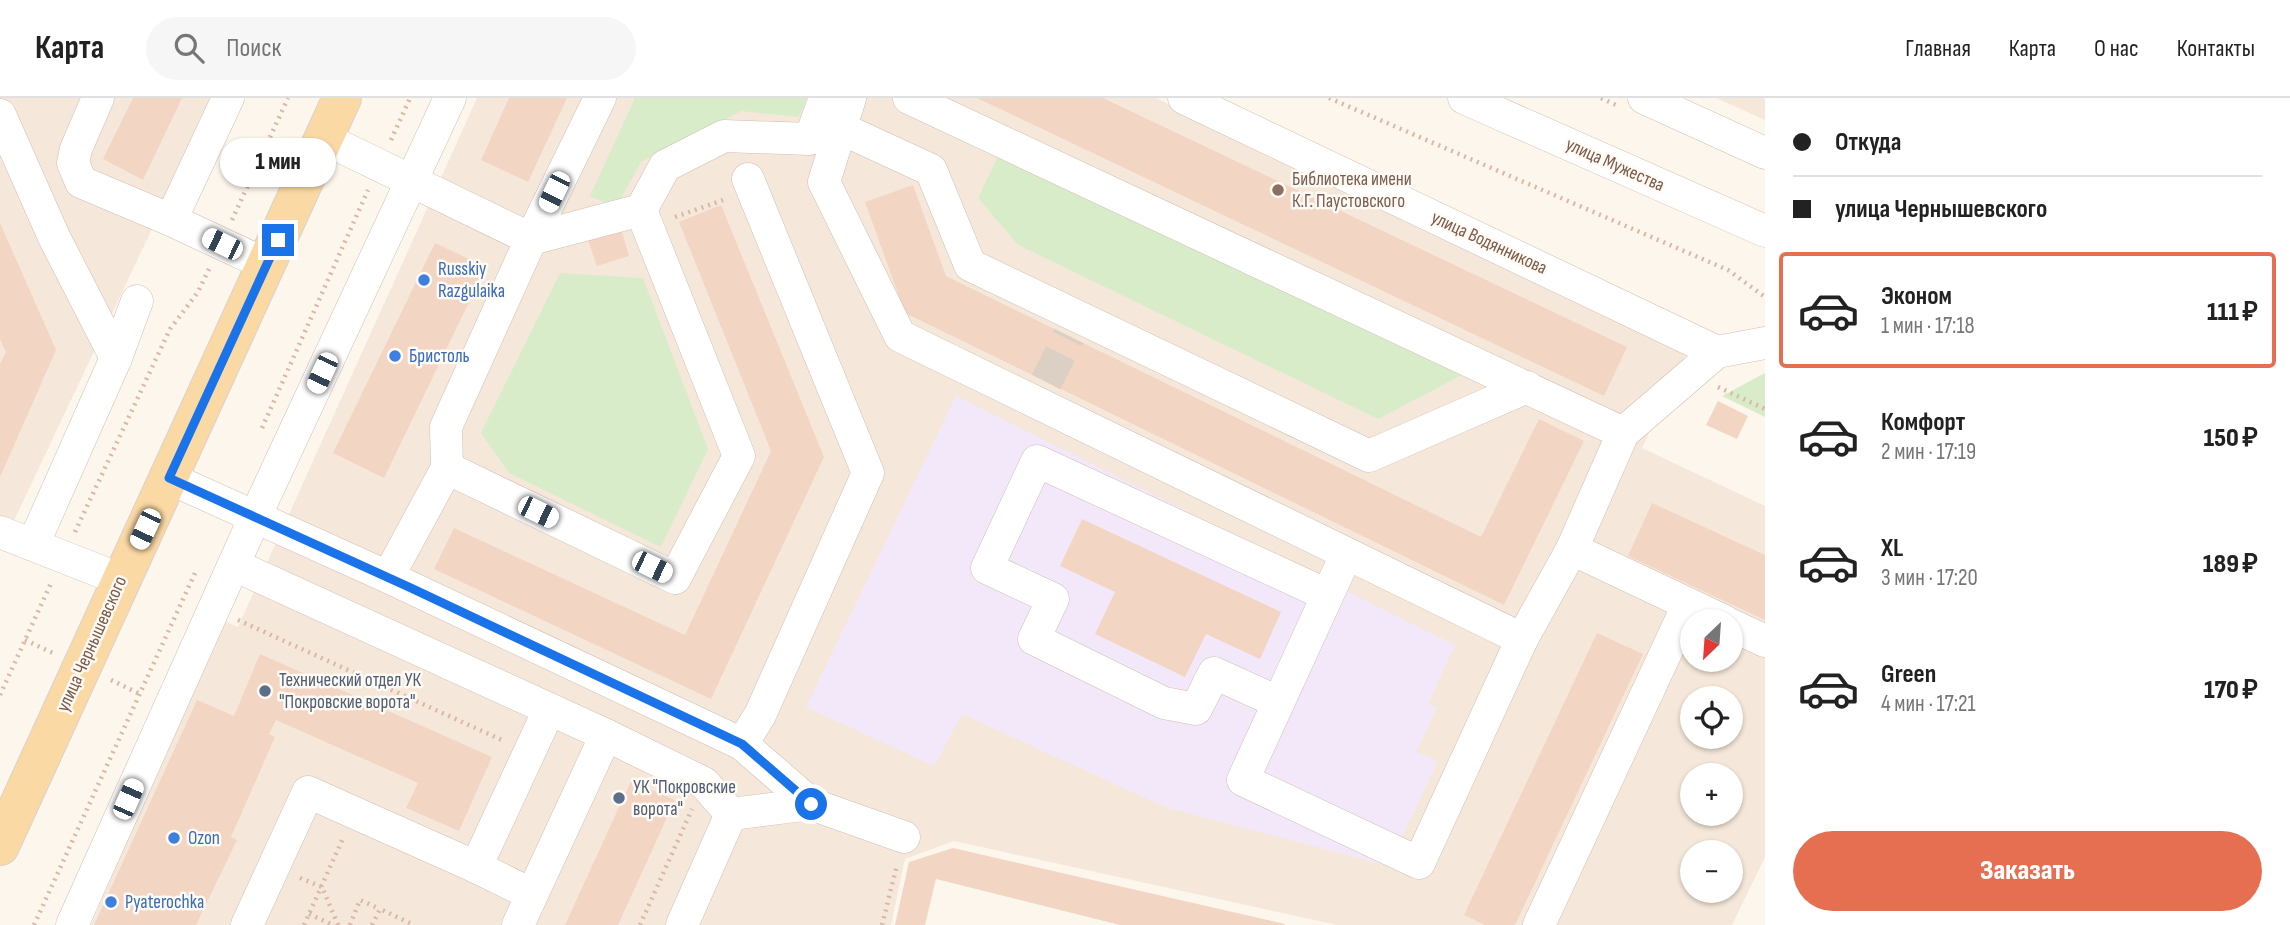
<!DOCTYPE html>
<html lang="ru">
<meta charset="utf-8">
<style>
:root{--surface:#fff;--page:#f6f6f6;--text:#222;--muted:#767676;--line:#e0e0e0;--accent:#e76f51}
body{margin:0;font-family:"Sofia Sans Condensed",sans-serif;background:var(--page);color:var(--text);height:100vh;display:flex;flex-direction:column;font-size:26px;white-space:nowrap}
*{box-sizing:border-box;margin:0}
p{font-size:23px;color:var(--muted)}
.icon{flex:none;width:38px;height:38px;fill:none;stroke:currentColor;stroke-width:2;stroke-linecap:round;stroke-linejoin:round}
.map{position:relative;flex:1;overflow:hidden}
.panel{display:flex;flex-direction:column;background:var(--surface);width:525px}
.panel>*{flex:none}
.guide{display:grid;align-content:center;height:154px;padding:0 28px;background:var(--surface)}
.needle{width:46px;rotate:205deg}
.tools{position:absolute;left:1680px;top:511px;display:grid;gap:14px}
.tools a{display:grid;place-items:center;width:63px;height:63px;border-radius:50%;background:var(--surface);box-shadow:0 2px 5px #0004;font-size:35px}
.end{position:absolute;width:32px;height:32px;margin:-16px;border:9px solid #1a73e8;background:#fff;box-shadow:0 0 0 4px #fff}
.from{border-radius:50%}
.bubble{position:absolute;height:49px;border-radius:24px;background:var(--surface);box-shadow:0 2px 5px #0004;font-size:23px;font-weight:800;line-height:49px;text-align:center}
.car{position:absolute;width:21px;height:42px;margin:-21px -10px;border-radius:9px;box-shadow:0 0 5px 2px #0007;background:linear-gradient(#fff 24%,#345 0 40%,#fff 0 76%,#345 0 86%,#fff 0)}
.guide b{display:flex;align-items:center;gap:24px;height:66px;font-size:26px}
.guide b+b{border-top:2px solid var(--line)}
.guide i{width:18px;height:18px;background:var(--text)}
ul{padding:0;list-style:none}
li{display:flex;align-items:center;gap:21px;height:116px;margin:0 14px 10px;padding:0 14px;border:4px solid transparent;border-radius:7px}
li div{flex:1}
li b{display:block;font-size:26px}
li em{font-style:normal;font-weight:800}
li.active{border-color:var(--accent)}
li>.icon{width:63px;height:63px;stroke-width:1.5}
.button{display:flex;gap:14px;margin-top:auto;padding:14px 28px}
.button a{flex:1;height:80px;border-radius:42px;background:var(--accent);color:#fff;font-size:28px;font-weight:800;line-height:80px;text-align:center}
header{display:flex;align-items:center;gap:42px;box-sizing:border-box;height:98px;padding:0 35px;background:var(--surface);border-bottom:2px solid var(--line)}
header strong{font-size:33px}
nav{display:flex;gap:38px;margin-inline-start:auto;font-size:24px}
.search{width:490px;height:63px;background:var(--page);display:flex;align-items:center;gap:18px;box-sizing:border-box;padding:0 24px;border-radius:38px;color:var(--muted);font-size:26px}
main{display:flex;flex:1;min-height:0}
.map>svg:first-child{display:block}
</style>
<header>
<strong>Карта</strong>
<div class="search"><svg class="icon" aria-label="search" viewBox="0 0 24 24"><circle cx="10" cy="10" r="6"/><path d="M15 15l6 6"/></svg>Поиск</div>
<nav><a>Главная</a><a>Карта</a><a>О нас</a><a>Контакты</a></nav>
</header>
<main>
<div class="map">
<svg width="1765" height="827" viewBox="0 0 1765 827">
<rect width="100%" height="100%" fill="#fdf6ec"/>
<g fill="#f5e8da" fill-rule="evenodd">
<path d="M 0,0 L 214,0 L 0,452 Z"/>
<path d="M 477,0 L 1156,0 L 1686,256 L 1642,350 L 1765,408 L 1765,759 L 1732,827 L 1337,827 L 954,743 L 905,761 L 891,827 L 91,827 L 222,522 L 238,529 ZM 1692,523 L 1731,523 L 1731,562 L 1692,562 ZM 1692,600 L 1731,600 L 1731,639 L 1692,639 ZM 1692,677 L 1731,677 L 1731,716 L 1692,716 ZM 1692,754 L 1731,754 L 1731,793 L 1692,793 Z"/>
<path d="M 1716,0 L 1765,0 L 1765,22 Z"/>
</g>
<path fill="#f3e8fa" d="M 956,298 L 1455,547 L 1428,606 L 1437,610 L 1416,654 L 1438,663 L 1388,768 L 1165,709 L 962,616 L 934,668 L 806,609 Z"/>
<g fill="#d8ecc9">
<path d="M 635,0 L 807,0 L 799,19 L 741,13 L 641,64 L 616,109 L 590,98 Z"/>
<path d="M 1001,52 L 1466,275 L 1378,321 L 1018,147 L 978,100 Z"/>
<path d="M 560,175 L 643,180 L 708,351 L 661,449 L 509,375 L 481,335 Z"/>
<path d="M 1765,275 L 1765,319 L 1722,298 Z"/>
</g>
<g fill="#f3d5c3">
<path d="M 133,0 L 182,0 L 143,82 L 103,61 Z"/>
<path d="M 509,0 L 567,0 L 528,84 L 481,62 Z"/>
<path d="M 977,0 L 1103,0 L 1627,249 L 1604,298 Z"/>
<path d="M 913,87 L 946,178 L 1481,439 L 1539,321 L 1584,343 L 1504,507 L 905,215 L 865,104 Z"/>
<path d="M 721,107 L 824,359 L 711,601 L 434,471 L 454,430 L 685,537 L 771,353 L 679,124 Z"/>
<path d="M 0,125 L 56,252 L 0,379 L 0,266 L 6,254 L 0,241 Z"/>
<path d="M 621,131 L 629,158 L 597,168 L 588,142 Z"/>
<path d="M 435,145 L 486,169 L 384,380 L 333,355 Z"/>
<path d="M 1718,303 L 1748,318 L 1737,341 L 1706,327 Z"/>
<path d="M 1652,405 L 1765,457 L 1765,522 L 1628,458 Z"/>
<path d="M 1082,421 L 1281,514 L 1260,561 L 1206,536 L 1185,579 L 1095,536 L 1115,494 L 1060,468 Z"/>
<path d="M 1597,535 L 1643,556 L 1515,827 L 1485,827 L 1464,817 Z"/>
<path d="M 260,556 L 492,659 L 459,733 L 406,710 L 418,685 L 276,622 L 269,636 L 275,639 L 231,739 L 237,742 L 196,827 L 94,827 L 197,602 L 234,618 Z"/>
<path d="M 631,683 L 675,702 L 618,827 L 565,827 Z"/>
<path d="M 953,750 L 1285,826 L 1285,827 L 1120,827 L 936,781 L 925,827 L 895,827 L 909,764 Z"/>
</g>
<g fill="none" stroke-linecap="round" stroke-linejoin="round">
<path stroke="#dcd0c4" stroke-width="32" stroke-dasharray="32 16" stroke-linecap="butt" d="M 1046,284 L 1069,238"/>
<g stroke="#d1beb0" stroke-width="33">
<g id="minor">
<path d="M 98,0 L 76,51 L 73,65 L 81,84 L 171,122 L 267,167"/>
<path d="M 850,0 L 824,84 L 900,238 L 1522,541"/>
<path d="M 909,0 L 1623,335"/>
<path d="M 1184,0 L 1717,254"/>
<path d="M 1464,0 L 1765,133"/>
<path d="M 1644,0 L 1765,55"/>
<path d="M 0,17 L 54,139 L 116,260"/>
<path d="M 840,30 L 931,72 L 970,167 L 1369,358 L 1527,289"/>
<path d="M 323,40 L 531,141 L 641,112 L 665,68 L 724,38 L 810,41 L 825,0"/>
<path d="M 171,122 L 228,0"/>
<path d="M 447,370 L 675,480 L 739,358 L 641,112"/>
<path d="M 169,380 L 388,479 L 742,646 L 760,617 L 868,375 L 748,81"/>
<path d="M 0,434 L 122,482"/>
<path d="M 33,447 L 116,260 L 137,203"/>
<path d="M 1572,451 L 1724,523"/>
<path d="M 1346,457 L 1243,682 L 1419,765 L 1522,541 L 1572,451 L 1623,335 L 1717,254 L 1765,245"/>
<path d="M 234,467 L 606,637 L 704,685 L 731,716"/>
<path d="M 388,479 L 447,370 L 446,329 L 531,141 L 600,0"/>
<path d="M 1731,527 L 1765,543"/>
<path d="M 1278,604 L 1214,575 L 1196,611 L 1164,605 L 1034,541 L 1053,501 L 987,470 L 1037,363 L 1327,497"/>
<path d="M 742,646 L 811,706 L 904,739"/>
<path d="M 731,716 L 811,706"/>
<path d="M 531,796 L 476,769 L 549,612"/>
<path d="M 72,827 L 255,419 L 450,0"/>
<path d="M 247,827 L 308,694 L 476,769"/>
<path d="M 518,827 L 606,637"/>
<path d="M 682,827 L 731,716"/>
<path d="M 1539,827 L 1688,507"/>
</g>
</g>
<g stroke="#dad1cd" stroke-width="40">
<path id="major" d="M 0,748 L 342,0"/>
</g>
<g stroke="#d9b8a5" stroke-width="4.5" stroke-dasharray="2 5" stroke-linecap="butt">
<path d="M 1329,0 L 1728,172 L 1765,199"/>
<path d="M 1601,0 L 1616,7"/>
<path d="M 391,42 L 410,0"/>
<path d="M 675,119 L 726,101"/>
<path d="M 232,122 L 288,0"/>
<path d="M 1718,289 L 1765,311"/>
<path d="M 262,330 L 368,92"/>
<path d="M 75,434 L 170,231 L 198,194 L 209,171"/>
<path d="M 238,522 L 504,643"/>
<path d="M 25,542 L 55,556"/>
<path d="M 111,582 L 138,595"/>
<path d="M 0,597 L 52,483"/>
<path d="M 300,780 L 322,789 L 338,827"/>
<path d="M 309,816 L 333,827"/>
<path d="M 34,827 L 195,475"/>
<path d="M 304,827 L 344,738"/>
<path d="M 350,827 L 360,802 L 380,811"/>
<path d="M 372,827 L 380,811 L 414,827"/>
<path d="M 640,827 L 692,711"/>
<path d="M 882,827 L 897,767"/>
</g>
<use href="#minor" stroke="#fff" stroke-width="32"/>
<use href="#major" stroke="#fbd9a5" stroke-width="38"/>
</g>
<g fill="none" stroke-linecap="round" stroke-linejoin="round">
<path stroke="#1a73e8" stroke-width="9" d="M 278,142 L 169,380 L 411,490 L 742,646 L 811,706"/>
</g>
<circle fill="#8d6e63" stroke="#fffaf3" stroke-width="2.5" cx="1278" cy="92" r="7"/>
<g fill="#3f7fe0" stroke="#fffaf3" stroke-width="2.5">
<circle cx="424" cy="182" r="7"/>
<circle cx="395" cy="258" r="7"/>
<circle cx="174" cy="740" r="7"/>
<circle cx="111" cy="804" r="7"/>
</g>
<g fill="#5c6f8a" stroke="#fffaf3" stroke-width="2.5">
<circle cx="265" cy="593" r="7"/>
<circle cx="619" cy="700" r="7"/>
</g>
<g text-anchor="middle" dominant-baseline="central" stroke-width="5" stroke-linejoin="round" paint-order="stroke">
<g font-size="19" fill="#7a5c4d" stroke="#fffaf3">
<text transform="translate(1615 67) rotate(24)">улица Мужества</text>
<text transform="translate(1489 145) rotate(25)">улица Водянникова</text>
<text transform="translate(92 546) rotate(-66)">улица Чернышевского</text>
</g>
<g font-size="19" fill="#785e54" stroke="#fffaf3" text-anchor="start">
<text x="1292" y="81">Библиотека имени<tspan x="1292" dy="22">К.Г. Паустовского</tspan></text>
</g>
<g font-size="19" fill="#366cbe" stroke="#fffaf3" text-anchor="start">
<text x="438" y="171">Russkiy<tspan x="438" dy="22">Razgulaika</tspan></text>
<text x="409" y="258">Бристоль</text>
<text x="188" y="740">Ozon</text>
<text x="125" y="804">Pyaterochka</text>
</g>
<g font-size="19" fill="#4e5e75" stroke="#fffaf3" text-anchor="start">
<text x="279" y="582">Технический отдел УК<tspan x="279" dy="22">"Покровские ворота"</tspan></text>
<text x="633" y="689">УК "Покровские<tspan x="633" dy="22">ворота"</tspan></text>
</g>
</g>
</svg>
<div class="tools">
<a><svg class="needle" viewBox="-14 -14 28 28"><path d="M0-13l5 13h-10z" fill="#e53935"/><path d="M0 13l5-13h-10z" fill="#767676"/></svg></a>
<a><svg class="icon" aria-label="locate" viewBox="0 0 24 24"><circle cx="12" cy="12" r="6"/><path d="M12 2v4M12 18v4M2 12h4M18 12h4"/></svg></a>
<a>+</a>
<a>−</a>
</div>
<i class="end from" style="left:811px;top:706px"></i>
<i class="end" style="left:278px;top:142px"></i>
<div class="bubble" style="left:220px;top:40px;width:116px">1 мин</div>
<i class="car" style="left:554px;top:94px;rotate:206deg"></i>
<i class="car" style="left:222px;top:146px;rotate:296deg"></i>
<i class="car" style="left:322px;top:275px;rotate:205deg"></i>
<i class="car" style="left:538px;top:414px;rotate:116deg"></i>
<i class="car" style="left:145px;top:431px;rotate:205deg"></i>
<i class="car" style="left:652px;top:469px;rotate:116deg"></i>
<i class="car" style="left:128px;top:701px;rotate:24deg"></i>
</div>
<section class="panel">
<div class="guide">
<b><i class="from"></i>Откуда</b>
<b><i></i>улица Чернышевского</b>
</div>
<ul>
<li class="active"><svg class="icon" aria-label="car" viewBox="0 0 24 24"><path d="M5 17H2v-5l4-1 3-4h7l3 4 3 1v5h-3M9 17h6M6 11h13"/><circle cx="7" cy="17" r="2"/><circle cx="17" cy="17" r="2"/></svg><div><b>Эконом</b><p>1 мин · 17:18</p></div><em>111 ₽</em></li>
<li><svg class="icon" aria-label="car" viewBox="0 0 24 24"><path d="M5 17H2v-5l4-1 3-4h7l3 4 3 1v5h-3M9 17h6M6 11h13"/><circle cx="7" cy="17" r="2"/><circle cx="17" cy="17" r="2"/></svg><div><b>Комфорт</b><p>2 мин · 17:19</p></div><em>150 ₽</em></li>
<li><svg class="icon" aria-label="car" viewBox="0 0 24 24"><path d="M5 17H2v-5l4-1 3-4h7l3 4 3 1v5h-3M9 17h6M6 11h13"/><circle cx="7" cy="17" r="2"/><circle cx="17" cy="17" r="2"/></svg><div><b>XL</b><p>3 мин · 17:20</p></div><em>189 ₽</em></li>
<li><svg class="icon" aria-label="car" viewBox="0 0 24 24"><path d="M5 17H2v-5l4-1 3-4h7l3 4 3 1v5h-3M9 17h6M6 11h13"/><circle cx="7" cy="17" r="2"/><circle cx="17" cy="17" r="2"/></svg><div><b>Green</b><p>4 мин · 17:21</p></div><em>170 ₽</em></li>
</ul>
<div class="button"><a>Заказать</a></div>
</section>
</main>
